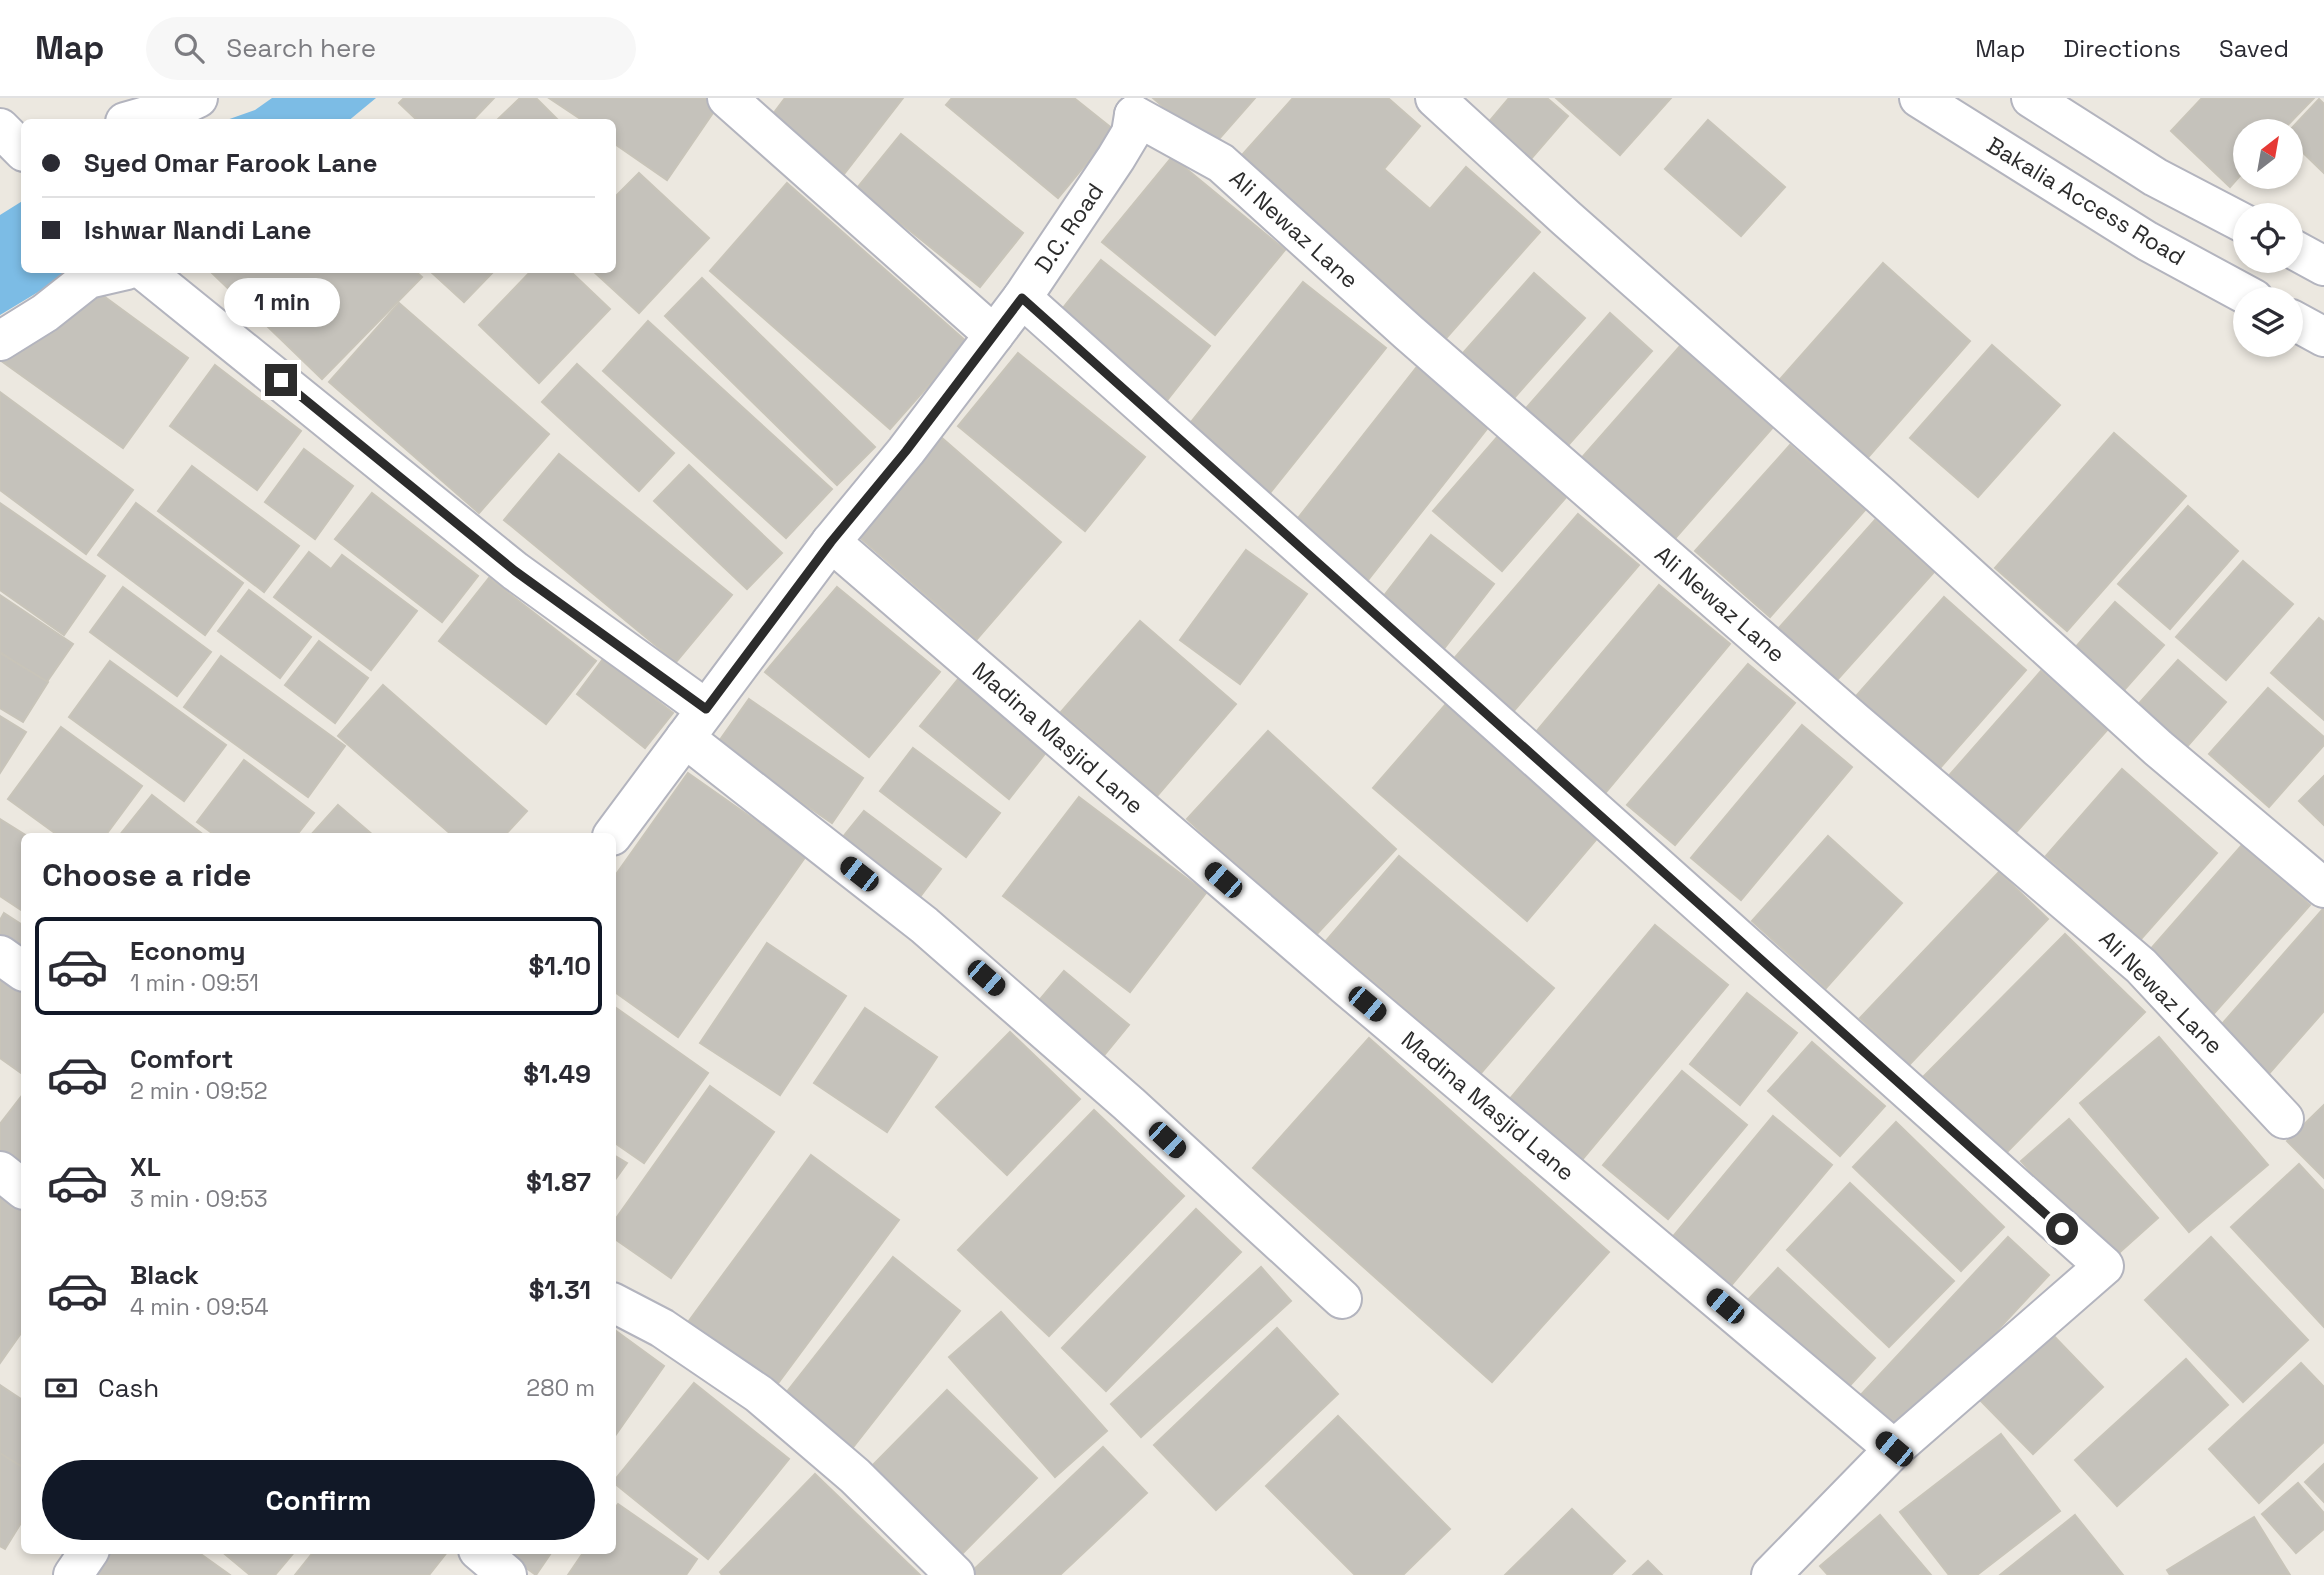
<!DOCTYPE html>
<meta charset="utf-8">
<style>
:root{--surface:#fff;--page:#f7f7f7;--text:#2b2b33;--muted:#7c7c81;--line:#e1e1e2;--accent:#111827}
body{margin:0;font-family:"Space Grotesk",sans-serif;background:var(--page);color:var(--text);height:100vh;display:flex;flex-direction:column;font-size:26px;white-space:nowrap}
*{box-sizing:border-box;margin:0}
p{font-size:23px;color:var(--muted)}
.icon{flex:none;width:38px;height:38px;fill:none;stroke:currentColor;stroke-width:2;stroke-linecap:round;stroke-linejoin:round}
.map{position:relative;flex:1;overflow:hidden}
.panel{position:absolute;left:21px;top:735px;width:595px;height:721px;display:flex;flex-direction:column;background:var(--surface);border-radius:10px;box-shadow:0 4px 10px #0003}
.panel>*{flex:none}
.hud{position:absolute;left:21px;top:21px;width:595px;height:154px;border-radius:10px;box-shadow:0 4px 10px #0003;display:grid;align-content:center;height:154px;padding:0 21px;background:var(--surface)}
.needle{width:46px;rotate:31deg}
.buttons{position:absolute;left:2233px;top:21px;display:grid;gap:14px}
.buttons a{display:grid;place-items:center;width:70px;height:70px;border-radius:50%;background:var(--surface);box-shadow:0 4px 10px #0003;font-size:35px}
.end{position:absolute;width:32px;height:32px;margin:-16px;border:9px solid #2c2c2c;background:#fff;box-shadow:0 0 0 4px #fff}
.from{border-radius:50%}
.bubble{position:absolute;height:49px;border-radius:24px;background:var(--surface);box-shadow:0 4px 10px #0003;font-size:23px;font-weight:700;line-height:49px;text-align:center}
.car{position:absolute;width:21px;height:42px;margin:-21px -10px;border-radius:9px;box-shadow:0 0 5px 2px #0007;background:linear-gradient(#222 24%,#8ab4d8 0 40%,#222 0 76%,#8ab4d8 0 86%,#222 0)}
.hud b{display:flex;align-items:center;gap:24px;height:66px;font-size:26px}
.hud b+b{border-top:2px solid var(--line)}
.hud i{width:18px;height:18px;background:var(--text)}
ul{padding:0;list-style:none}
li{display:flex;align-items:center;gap:21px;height:98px;margin:0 14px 10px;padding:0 7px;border:4px solid transparent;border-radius:10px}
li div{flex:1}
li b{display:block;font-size:26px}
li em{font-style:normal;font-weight:700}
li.selected{border-color:var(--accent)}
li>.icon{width:63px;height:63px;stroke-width:1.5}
h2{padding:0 21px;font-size:32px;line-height:84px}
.pay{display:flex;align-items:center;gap:18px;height:77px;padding:0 21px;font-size:26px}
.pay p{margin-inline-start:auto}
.cta{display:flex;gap:14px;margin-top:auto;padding:14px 21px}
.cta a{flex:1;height:80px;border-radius:42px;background:var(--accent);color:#fff;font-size:28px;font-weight:700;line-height:80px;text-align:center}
header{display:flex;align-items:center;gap:42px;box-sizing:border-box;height:98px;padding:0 35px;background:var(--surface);border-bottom:2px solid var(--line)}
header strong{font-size:33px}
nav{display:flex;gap:38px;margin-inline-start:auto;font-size:24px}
.search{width:490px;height:63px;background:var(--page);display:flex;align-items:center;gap:18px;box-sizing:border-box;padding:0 24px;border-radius:38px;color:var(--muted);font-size:26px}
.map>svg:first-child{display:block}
</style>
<header>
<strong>Map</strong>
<div class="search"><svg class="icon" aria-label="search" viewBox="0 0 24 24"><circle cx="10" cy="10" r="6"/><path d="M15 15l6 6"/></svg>Search here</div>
<nav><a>Map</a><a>Directions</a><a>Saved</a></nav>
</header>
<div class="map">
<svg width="2324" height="1477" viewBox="0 0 2324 1477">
<rect width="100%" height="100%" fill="#ece8e0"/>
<g fill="#7cbce5">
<path d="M 272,0 L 376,0 L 347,24 L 221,24 L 255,12 Z"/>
<path d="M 24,102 L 24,172 L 83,172 L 68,176 L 0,217 L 0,117 Z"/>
</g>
<g fill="#c5c2bb" stroke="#c8c4b9" stroke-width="2">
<path d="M 404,0 L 494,0 L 471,24 L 419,24 L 399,5 Z"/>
<path d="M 520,0 L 536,0 L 560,24 L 495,24 Z"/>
<path d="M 549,0 L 704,0 L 717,9 L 667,82 L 612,44 L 612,24 L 585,24 Z"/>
<path d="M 785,0 L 903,0 L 844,76 L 770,20 Z"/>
<path d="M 952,0 L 1074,0 L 1114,32 L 1058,100 L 946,7 Z"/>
<path d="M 1153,0 L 1255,0 L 1211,50 Z"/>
<path d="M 1293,0 L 1388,0 L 1420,28 L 1384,71 L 1430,111 L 1466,69 L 1540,134 L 1440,247 L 1234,66 Z"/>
<path d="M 1509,0 L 1547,0 L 1568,18 L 1530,62 L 1488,25 Z"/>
<path d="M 1556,0 L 1671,0 L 1620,57 Z"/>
<path d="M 2202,0 L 2314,0 L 2282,33 L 2245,33 L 2245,72 L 2230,89 L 2171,33 Z"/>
<path d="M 2319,1 L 2324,6 L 2324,75 L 2291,43 L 2291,33 L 2289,33 Z"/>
<path d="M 1708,22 L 1785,89 L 1741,138 L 1665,71 Z"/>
<path d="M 901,36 L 1023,135 L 980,189 L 857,90 Z"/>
<path d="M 1172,59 L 1285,152 L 1215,237 L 1102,144 Z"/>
<path d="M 639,75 L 709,140 L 639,215 L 592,172 L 612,172 L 612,102 Z"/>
<path d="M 787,85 L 967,244 L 890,331 L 710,173 Z"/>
<path d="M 1101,162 L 1210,248 L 1164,306 L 1055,220 Z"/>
<path d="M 1883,165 L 1970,243 L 1863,365 L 1774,288 Z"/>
<path d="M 212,172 L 414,172 L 422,179 L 322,281 L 210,173 Z"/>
<path d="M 429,172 L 495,172 L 464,204 Z"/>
<path d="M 532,172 L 569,172 L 610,211 L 539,285 L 479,227 Z"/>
<path d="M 1534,175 L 1585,220 L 1507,308 L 1456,263 Z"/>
<path d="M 702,180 L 875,349 L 837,387 L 665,218 Z"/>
<path d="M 1303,184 L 1386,250 L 1266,400 L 1183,334 Z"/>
<path d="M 90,188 L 188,260 L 123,350 L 0,262 Z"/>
<path d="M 399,205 L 549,336 L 479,415 L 329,284 Z"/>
<path d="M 1610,215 L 1652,253 L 1562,354 L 1520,317 Z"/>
<path d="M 648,223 L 832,391 L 786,440 L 603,273 Z"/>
<path d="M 1681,247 L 1774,328 L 1671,445 L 1579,363 Z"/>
<path d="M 1992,247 L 2060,307 L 1978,399 L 1910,340 Z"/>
<path d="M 1018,255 L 1145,359 L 1085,433 L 958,328 Z"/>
<path d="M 1420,265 L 1494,322 L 1364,487 L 1291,429 Z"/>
<path d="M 577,266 L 674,355 L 639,393 L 542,304 Z"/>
<path d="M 215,267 L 301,333 L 257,392 L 170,328 Z"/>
<path d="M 0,294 L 133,392 L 86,456 L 0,392 Z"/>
<path d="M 2114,335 L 2186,398 L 2067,533 L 1995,470 Z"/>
<path d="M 1499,337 L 1568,397 L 1502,473 L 1433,413 Z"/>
<path d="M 942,340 L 1061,444 L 977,541 L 858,438 Z"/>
<path d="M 1790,347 L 1865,412 L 1770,519 L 1695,453 Z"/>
<path d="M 304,351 L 353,388 L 315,441 L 265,404 Z"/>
<path d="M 559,356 L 732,497 L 676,564 L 504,422 Z"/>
<path d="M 689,367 L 782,455 L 747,491 L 654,403 Z"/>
<path d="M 192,368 L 299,448 L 264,494 L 158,413 Z"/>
<path d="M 372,395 L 478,478 L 442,524 L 335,441 Z"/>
<path d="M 0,405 L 105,478 L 64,537 L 0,492 Z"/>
<path d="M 136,405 L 243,485 L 205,537 L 98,457 Z"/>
<path d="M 2188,408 L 2238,453 L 2170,531 L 2118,486 Z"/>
<path d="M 1578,416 L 1639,467 L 1512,615 L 1452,563 Z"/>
<path d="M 1875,422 L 1934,474 L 1837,582 L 1778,531 Z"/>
<path d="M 1431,437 L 1494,486 L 1439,557 L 1376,508 Z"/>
<path d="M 1246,452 L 1307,496 L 1240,586 L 1180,542 Z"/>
<path d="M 309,454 L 331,471 L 342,457 L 417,513 L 371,572 L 274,499 Z"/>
<path d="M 2243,463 L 2293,506 L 2226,582 L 2176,539 Z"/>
<path d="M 489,480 L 596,563 L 546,626 L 439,543 Z"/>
<path d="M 1659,487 L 1730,546 L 1601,700 L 1531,640 Z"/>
<path d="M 123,489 L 211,554 L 177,598 L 90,534 Z"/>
<path d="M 837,489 L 940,574 L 869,659 L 765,574 Z"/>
<path d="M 249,492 L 311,539 L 280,580 L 218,533 Z"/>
<path d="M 0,497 L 73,546 L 46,585 L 0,554 Z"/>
<path d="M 1944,499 L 2026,572 L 1933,678 L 1850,605 Z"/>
<path d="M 2115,504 L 2164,547 L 2117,600 L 2068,558 Z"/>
<path d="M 2319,520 L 2324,524 L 2324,622 L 2271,575 Z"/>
<path d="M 1140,523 L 1236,606 L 1157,698 L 1061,614 Z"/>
<path d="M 319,543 L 368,580 L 335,625 L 285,587 Z"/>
<path d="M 0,555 L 48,584 L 23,624 L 0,610 Z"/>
<path d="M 221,558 L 345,648 L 308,699 L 184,609 Z"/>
<path d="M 603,561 L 673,615 L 645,650 L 577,596 Z"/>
<path d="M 2178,562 L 2226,604 L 2184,652 L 2135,610 Z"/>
<path d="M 110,563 L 226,647 L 184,703 L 69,619 Z"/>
<path d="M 1748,566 L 1795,605 L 1675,747 L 1627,707 Z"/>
<path d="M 2041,573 L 2108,631 L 2012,739 L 1946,681 Z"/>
<path d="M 959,580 L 1048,652 L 1009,701 L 920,628 Z"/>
<path d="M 383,587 L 527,713 L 504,738 L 453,738 L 338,638 Z"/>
<path d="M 2268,590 L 2324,639 L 2324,647 L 2269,709 L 2209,656 Z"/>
<path d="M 749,601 L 863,680 L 832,725 L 717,646 Z"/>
<path d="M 1446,606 L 1600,737 L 1527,823 L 1373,690 Z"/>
<path d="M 0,618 L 26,634 L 0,675 Z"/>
<path d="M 1802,627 L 1852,669 L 1741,802 L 1691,760 Z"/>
<path d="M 61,629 L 142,688 L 105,738 L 59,738 L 8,701 Z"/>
<path d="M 1268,633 L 1396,751 L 1314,839 L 1187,721 Z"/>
<path d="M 913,650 L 1000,715 L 966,759 L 880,693 Z"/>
<path d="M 244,662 L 314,715 L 296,738 L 216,738 L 197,724 Z"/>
<path d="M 2122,671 L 2217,755 L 2141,841 L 2046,758 Z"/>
<path d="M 688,675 L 806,758 L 678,939 L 612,892 L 612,782 Z"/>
<path d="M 2324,678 L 2324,727 L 2299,703 Z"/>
<path d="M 152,697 L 205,738 L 119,738 Z"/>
<path d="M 1079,699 L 1206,795 L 1130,894 L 1003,798 Z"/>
<path d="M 338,707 L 374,738 L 310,738 Z"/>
<path d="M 864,713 L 941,771 L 916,804 L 838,745 Z"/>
<path d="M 0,721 L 27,738 L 24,738 L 24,814 L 0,798 Z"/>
<path d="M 1828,738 L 1902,805 L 1826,890 L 1752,823 Z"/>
<path d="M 2242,747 L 2310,807 L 2210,920 L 2142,861 Z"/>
<path d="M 1399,758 L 1554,890 L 1481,975 L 1326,843 Z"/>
<path d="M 1999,774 L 2048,821 L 1909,967 L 1860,920 Z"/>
<path d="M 2323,811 L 2324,913 L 2266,979 L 2215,934 Z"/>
<path d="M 4,815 L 24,828 L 24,864 L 0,848 L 0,822 Z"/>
<path d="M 1655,827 L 1728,887 L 1581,1063 L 1508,1003 Z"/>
<path d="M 2065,836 L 2145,914 L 2004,1057 L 1924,978 Z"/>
<path d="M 767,845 L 846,898 L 780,997 L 700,945 Z"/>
<path d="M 1064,873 L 1129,927 L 1096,967 L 1030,913 Z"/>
<path d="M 0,880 L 24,887 L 24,977 L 0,960 Z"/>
<path d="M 1747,895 L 1797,935 L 1740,1007 L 1690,966 Z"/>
<path d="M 612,907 L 708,975 L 644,1065 L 612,1043 Z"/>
<path d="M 865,910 L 937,959 L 887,1034 L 814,985 Z"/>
<path d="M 1010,934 L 1080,1001 L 1007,1077 L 936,1009 Z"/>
<path d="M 2159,939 L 2268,1067 L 2189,1134 L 2080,1005 Z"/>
<path d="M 1369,940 L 1609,1154 L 1492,1284 L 1253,1070 Z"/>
<path d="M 1812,944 L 1885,1008 L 1840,1058 L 1768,993 Z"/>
<path d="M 1682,973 L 1747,1027 L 1668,1121 L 1603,1067 Z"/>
<path d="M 710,988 L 774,1034 L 671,1180 L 612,1139 L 612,1126 Z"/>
<path d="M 24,995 L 24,1086 L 0,1067 L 0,1026 Z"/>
<path d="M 2324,1007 L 2324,1080 L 2287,1043 Z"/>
<path d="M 1094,1012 L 1184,1098 L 1049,1238 L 958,1152 Z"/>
<path d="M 1773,1018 L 1832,1067 L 1729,1190 L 1671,1141 Z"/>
<path d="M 2069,1021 L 2158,1120 L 2111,1162 L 2021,1063 Z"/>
<path d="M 1896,1024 L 2004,1129 L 1961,1173 L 1853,1069 Z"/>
<path d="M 612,1056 L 627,1065 L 612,1086 Z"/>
<path d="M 811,1057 L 899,1122 L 767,1300 L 680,1235 Z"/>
<path d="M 2299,1066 L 2324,1093 L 2324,1229 L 2231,1129 Z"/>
<path d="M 1850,1085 L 1954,1183 L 1889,1249 L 1787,1152 Z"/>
<path d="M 0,1097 L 24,1114 L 24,1231 L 0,1265 Z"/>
<path d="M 1196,1111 L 1241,1154 L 1106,1293 L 1062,1250 Z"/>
<path d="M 2008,1139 L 2049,1177 L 1898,1339 L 1857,1301 Z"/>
<path d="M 2211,1139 L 2308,1242 L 2243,1304 L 2145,1202 Z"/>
<path d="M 893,1159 L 960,1213 L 850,1353 L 782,1300 Z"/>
<path d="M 1261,1169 L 1291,1203 L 1141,1339 L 1111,1306 Z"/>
<path d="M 1778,1170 L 1875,1260 L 1844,1294 L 1746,1204 Z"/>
<path d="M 1001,1214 L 1107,1333 L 1055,1379 L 949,1259 Z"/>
<path d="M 612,1230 L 664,1268 L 612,1342 Z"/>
<path d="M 1277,1230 L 1338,1296 L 1216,1412 L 1154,1347 Z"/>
<path d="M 2049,1233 L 2103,1289 L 2033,1356 L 1978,1300 Z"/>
<path d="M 2186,1261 L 2228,1307 L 2117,1408 L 2075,1362 Z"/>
<path d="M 2301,1265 L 2324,1289 L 2324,1344 L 2259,1405 L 2209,1351 Z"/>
<path d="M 694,1285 L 789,1361 L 708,1461 L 613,1384 Z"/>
<path d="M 0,1287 L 24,1303 L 24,1375 L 0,1359 Z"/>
<path d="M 947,1292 L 1037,1380 L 955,1463 L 865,1375 Z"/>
<path d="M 1338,1318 L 1450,1431 L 1403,1477 L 1355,1477 L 1266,1388 Z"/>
<path d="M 2001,1336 L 2060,1413 L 1977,1477 L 1949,1477 L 1900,1414 Z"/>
<path d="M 1103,1349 L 1147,1395 L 1060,1477 L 968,1477 Z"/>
<path d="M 0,1355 L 24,1370 L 24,1420 L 5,1451 L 0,1448 Z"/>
<path d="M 2324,1366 L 2324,1404 L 2305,1384 Z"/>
<path d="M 815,1376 L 920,1477 L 722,1477 L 720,1474 Z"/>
<path d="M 2298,1385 L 2324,1415 L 2324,1431 L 2296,1455 L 2262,1416 Z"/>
<path d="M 618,1406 L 697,1461 L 686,1477 L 568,1477 L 585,1452 L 612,1452 L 612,1414 Z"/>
<path d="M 1572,1411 L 1625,1463 L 1611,1477 L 1505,1477 Z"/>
<path d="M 1880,1417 L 1931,1477 L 1828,1477 L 1820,1468 Z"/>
<path d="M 2075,1417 L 2123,1477 L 2000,1477 Z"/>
<path d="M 2254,1419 L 2290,1477 L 2170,1477 L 2167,1472 Z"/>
<path d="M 111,1452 L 195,1452 L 230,1477 L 94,1477 Z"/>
<path d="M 220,1452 L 296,1452 L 275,1477 L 250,1477 Z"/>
<path d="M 315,1452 L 448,1452 L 448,1453 L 429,1477 L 295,1477 Z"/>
<path d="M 501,1452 L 553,1452 L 536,1477 Z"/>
<path d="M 1648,1463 L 1662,1477 L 1633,1477 Z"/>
</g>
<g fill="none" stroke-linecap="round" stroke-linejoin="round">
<g stroke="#b3b4be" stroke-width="42">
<g id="street">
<path d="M 727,0 L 994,237"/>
<path d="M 1435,0 L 1566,120 L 1881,398 L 2158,650 L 2324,790"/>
<path d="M 1134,17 L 1221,65 L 1408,234 L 1854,623 L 2141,868 L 2284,1021"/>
<path d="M 125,24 L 181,8 L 198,0"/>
<path d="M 0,30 L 24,54"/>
<path d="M 143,172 L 515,473 L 706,611"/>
<path d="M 1022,200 L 2104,1168 L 1894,1351 L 1771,1477"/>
<path d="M 0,243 L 45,215 L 88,181 L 127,172"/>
<path d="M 831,444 L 1346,888 L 1894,1351"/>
<path d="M 685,640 L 924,827 L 1129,1006 L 1342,1201"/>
<path d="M 612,738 L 831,444 L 906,353 L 1022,200 L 1116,60 L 1131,35 L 1134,17"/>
<path d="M 0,857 L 24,874"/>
<path d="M 0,1073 L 24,1092"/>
<path d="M 612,1204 L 662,1230 L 759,1296 L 855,1378 L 955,1477"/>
<path d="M 478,1452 L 507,1477"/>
<path d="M 73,1477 L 90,1452"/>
</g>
</g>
<g stroke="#b3b4be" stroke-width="42">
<g id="secondary">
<path d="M 1919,0 L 2147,143 L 2254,201"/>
<path d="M 2031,0 L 2155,79 L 2245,126"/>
<path d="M 2291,150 L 2324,168"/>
<path d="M 2291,221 L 2324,239"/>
</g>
</g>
<use href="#street" stroke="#fff" stroke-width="38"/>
<use href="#secondary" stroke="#fff" stroke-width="38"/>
</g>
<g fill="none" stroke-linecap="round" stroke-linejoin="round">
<path stroke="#2c2c2c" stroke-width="9" d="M 281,282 L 515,473 L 706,611 L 831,444 L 906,353 L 1022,200 L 2062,1131"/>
</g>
<g text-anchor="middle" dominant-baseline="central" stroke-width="7" stroke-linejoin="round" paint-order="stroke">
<g font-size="23" fill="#2c2c2c" stroke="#fff">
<text transform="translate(2086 103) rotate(31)">Bakalia Access Road</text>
<text transform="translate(1069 130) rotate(-56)">D.C. Road</text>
<text transform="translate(1294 131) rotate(42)">Ali Newaz Lane</text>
<text transform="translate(1720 506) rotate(41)">Ali Newaz Lane</text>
<text transform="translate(1058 640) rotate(41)">Madina Masjid Lane</text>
<text transform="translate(2161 894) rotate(45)">Ali Newaz Lane</text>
<text transform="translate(1488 1008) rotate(40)">Madina Masjid Lane</text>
</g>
</g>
</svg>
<div class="buttons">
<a><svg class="needle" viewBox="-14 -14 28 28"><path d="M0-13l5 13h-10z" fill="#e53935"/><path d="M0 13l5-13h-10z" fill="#7c7c81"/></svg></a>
<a><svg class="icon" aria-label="locate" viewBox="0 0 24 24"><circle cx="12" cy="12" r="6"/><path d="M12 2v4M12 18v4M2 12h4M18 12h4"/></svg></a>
<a><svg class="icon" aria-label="layers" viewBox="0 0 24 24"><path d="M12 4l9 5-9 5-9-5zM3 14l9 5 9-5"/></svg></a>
</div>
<i class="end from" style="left:2062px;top:1131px"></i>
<i class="end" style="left:281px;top:282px"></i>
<div class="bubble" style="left:224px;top:180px;width:116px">1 min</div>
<i class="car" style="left:859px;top:776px;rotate:308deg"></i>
<i class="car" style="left:1223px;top:782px;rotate:311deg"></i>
<i class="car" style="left:986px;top:880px;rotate:131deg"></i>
<i class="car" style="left:1367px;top:906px;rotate:130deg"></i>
<i class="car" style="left:1167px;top:1042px;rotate:133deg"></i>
<i class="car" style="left:1725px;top:1208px;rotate:310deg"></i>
<i class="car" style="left:1894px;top:1351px;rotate:310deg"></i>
<div class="hud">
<b><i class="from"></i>Syed Omar Farook Lane</b>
<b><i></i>Ishwar Nandi Lane</b>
</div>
<section class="panel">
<h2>Choose a ride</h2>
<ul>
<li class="selected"><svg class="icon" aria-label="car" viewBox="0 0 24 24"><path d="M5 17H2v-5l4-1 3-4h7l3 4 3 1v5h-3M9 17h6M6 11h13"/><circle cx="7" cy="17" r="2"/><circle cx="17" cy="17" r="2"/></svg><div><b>Economy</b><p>1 min · 09:51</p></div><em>$1.10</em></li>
<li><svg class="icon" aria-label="car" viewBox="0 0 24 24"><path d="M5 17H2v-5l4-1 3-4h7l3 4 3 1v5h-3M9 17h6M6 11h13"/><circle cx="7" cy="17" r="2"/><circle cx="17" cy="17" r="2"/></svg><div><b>Comfort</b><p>2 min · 09:52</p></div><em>$1.49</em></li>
<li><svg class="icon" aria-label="car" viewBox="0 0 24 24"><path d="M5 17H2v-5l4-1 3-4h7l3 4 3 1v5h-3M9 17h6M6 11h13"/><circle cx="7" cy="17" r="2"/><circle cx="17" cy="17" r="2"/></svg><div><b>XL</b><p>3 min · 09:53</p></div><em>$1.87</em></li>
<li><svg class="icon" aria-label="car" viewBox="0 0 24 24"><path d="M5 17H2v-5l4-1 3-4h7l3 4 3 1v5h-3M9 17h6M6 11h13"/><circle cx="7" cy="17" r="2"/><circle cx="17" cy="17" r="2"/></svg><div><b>Black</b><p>4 min · 09:54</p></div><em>$1.31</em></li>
</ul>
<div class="pay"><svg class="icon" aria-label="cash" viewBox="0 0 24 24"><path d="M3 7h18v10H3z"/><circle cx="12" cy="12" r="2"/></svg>Cash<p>280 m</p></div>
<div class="cta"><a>Confirm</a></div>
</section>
</div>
